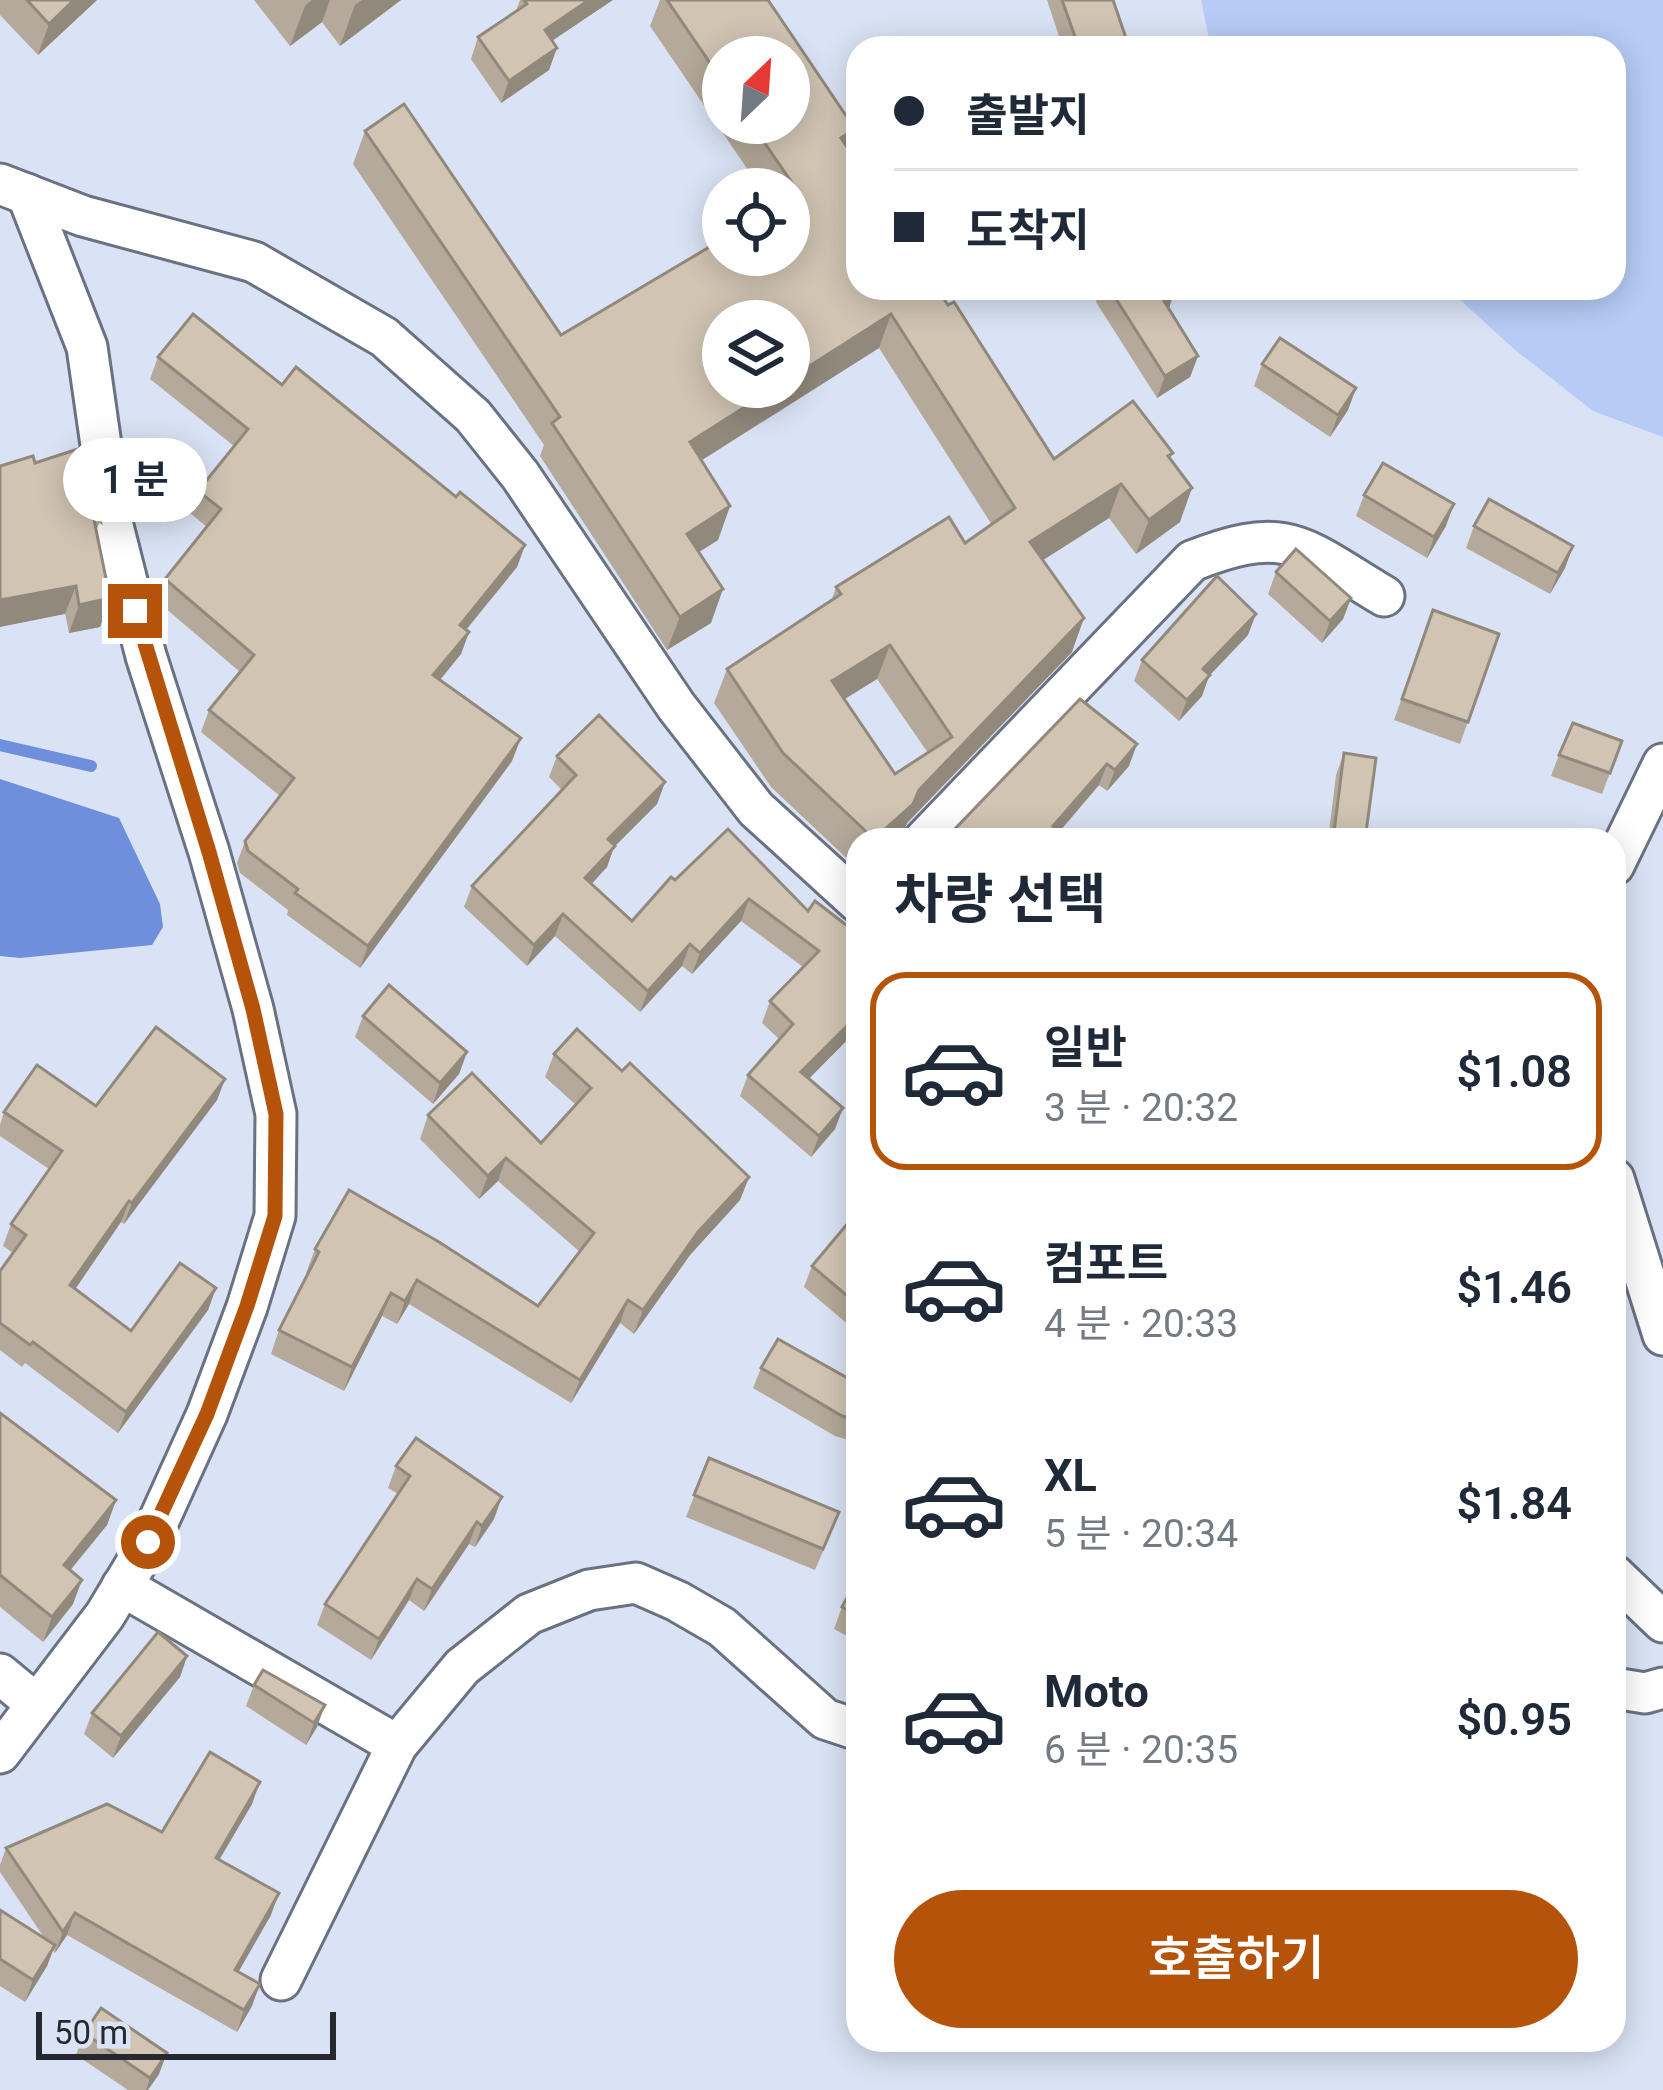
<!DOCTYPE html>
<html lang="ko">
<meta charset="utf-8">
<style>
:root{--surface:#fff;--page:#f2f2f3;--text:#1f2937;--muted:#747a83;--line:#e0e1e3;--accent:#b45309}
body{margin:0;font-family:Roboto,"Noto Sans KR",sans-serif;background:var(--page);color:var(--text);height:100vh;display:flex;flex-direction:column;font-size:45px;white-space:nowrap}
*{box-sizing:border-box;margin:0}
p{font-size:39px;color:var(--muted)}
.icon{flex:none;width:66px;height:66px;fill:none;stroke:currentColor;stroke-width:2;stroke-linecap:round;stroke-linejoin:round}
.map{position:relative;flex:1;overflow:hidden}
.drawer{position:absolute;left:846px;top:828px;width:780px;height:1224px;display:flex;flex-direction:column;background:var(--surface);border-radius:36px;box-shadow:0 6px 30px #0003}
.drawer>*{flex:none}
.hud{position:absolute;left:846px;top:36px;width:780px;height:264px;border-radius:36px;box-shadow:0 6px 30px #0003;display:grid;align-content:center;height:264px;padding:0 48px;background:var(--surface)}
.needle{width:78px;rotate:25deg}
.tools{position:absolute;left:702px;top:36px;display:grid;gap:24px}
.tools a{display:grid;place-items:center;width:108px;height:108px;border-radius:50%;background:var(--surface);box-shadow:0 6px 30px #0003;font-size:60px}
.scale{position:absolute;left:36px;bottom:30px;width:300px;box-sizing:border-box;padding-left:12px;border:6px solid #25292f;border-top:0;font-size:33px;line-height:42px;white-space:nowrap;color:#25292f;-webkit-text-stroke:9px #dae3f5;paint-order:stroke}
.end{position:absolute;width:54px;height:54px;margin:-27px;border:15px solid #b45309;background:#fff;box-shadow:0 0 0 6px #fff}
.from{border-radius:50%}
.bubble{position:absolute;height:84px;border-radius:42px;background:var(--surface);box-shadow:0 6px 30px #0003;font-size:39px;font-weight:600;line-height:84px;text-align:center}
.hud b{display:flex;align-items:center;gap:42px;height:114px;font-size:45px}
.hud b+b{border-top:3px solid var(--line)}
.hud i{width:30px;height:30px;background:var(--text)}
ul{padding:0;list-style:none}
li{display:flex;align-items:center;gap:36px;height:198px;margin:0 24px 18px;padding:0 24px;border:6px solid transparent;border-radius:36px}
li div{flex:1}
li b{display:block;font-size:45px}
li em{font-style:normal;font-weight:600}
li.current{border-color:var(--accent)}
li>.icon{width:108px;height:108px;stroke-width:1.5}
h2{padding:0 48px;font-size:54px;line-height:144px}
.primary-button{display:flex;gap:24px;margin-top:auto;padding:24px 48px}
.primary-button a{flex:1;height:138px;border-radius:72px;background:var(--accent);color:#fff;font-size:48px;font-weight:600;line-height:138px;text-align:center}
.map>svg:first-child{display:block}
</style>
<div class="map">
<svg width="1663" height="2090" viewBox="0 0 1663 2090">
<rect width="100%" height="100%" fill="#dae3f5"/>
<path fill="#b6cbf6" d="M 1201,0 L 1663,0 L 1663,437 L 1593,411 L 1514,349 L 1447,288 L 1614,288 L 1614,48 L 1211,48 Z"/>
<path fill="#6e90dc" d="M 0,779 L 119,818 L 160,904 L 163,927 L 152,945 L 20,958 L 0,956 Z"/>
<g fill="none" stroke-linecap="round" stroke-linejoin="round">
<path stroke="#6e90dc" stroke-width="12" d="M 0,745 L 91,766"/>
<g stroke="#6a7282" stroke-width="45">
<g id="street">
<path d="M 0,184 L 83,216 L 254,262 L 384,337 L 473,416 L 520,475 L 676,706 L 756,809 L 858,902"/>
<path d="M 924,840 L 1192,561 C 1288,523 1302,547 1384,596"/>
<path d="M 1614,865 L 1663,764"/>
<path d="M 1614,1179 L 1663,1335"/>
<path d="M 1614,1575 L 1663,1622"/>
<path d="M 122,1586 L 397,1745"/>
<path d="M 0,1674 L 35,1703"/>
<path d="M 1614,1688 L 1645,1693 L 1663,1688"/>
<path d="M 0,1753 L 105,1615 L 149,1542 L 207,1414 L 247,1307 L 275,1216 L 276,1114 L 253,1009 L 209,852 L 146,656 L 112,522 L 87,347 L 27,194"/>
<path d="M 281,1980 L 397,1745 L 462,1667 L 529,1614 L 589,1590 L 636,1583 L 677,1601 L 722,1627 L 825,1719 L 858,1730"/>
</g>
</g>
<use href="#street" stroke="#fff" stroke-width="39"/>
</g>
<g fill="#b4a99a" fill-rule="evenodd">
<path d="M 0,0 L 97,0 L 38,55 L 0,15 Z"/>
<path d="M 254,0 L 401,0 L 340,46 L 322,22 L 290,46 Z"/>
<path d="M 520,0 L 524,0 L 552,41 L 549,70 L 501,103 L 471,59 L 478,37 L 516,11 Z"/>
<path d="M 660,0 L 768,0 L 848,148 L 937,288 L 1054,459 L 1173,453 L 1170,459 L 1180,522 L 1136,554 L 1109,518 L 1043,560 L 1072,652 L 907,823 L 898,840 L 858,840 L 858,869 L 771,787 L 714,703 L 727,669 L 832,599 L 836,587 L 965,543 L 992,525 L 879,348 L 701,460 L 730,506 L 718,540 L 699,552 L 711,623 L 667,650 L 540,456 L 544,445 L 353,164 L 365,131 L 561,335 L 789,255 L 789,189 L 761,189 L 650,26 ZM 723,57 L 789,123 L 723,123 ZM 877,679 L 928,753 L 895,774 L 845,699 Z"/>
<path d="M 1047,0 L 1113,0 L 1122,48 L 1063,48 Z"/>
<path d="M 1101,288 L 1200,288 L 1172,299 L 1169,308 L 1198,356 L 1190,377 L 1157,398 L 1096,302 Z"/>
<path d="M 158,357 L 282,385 L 456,497 L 525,545 L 517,567 L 466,630 L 469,632 L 461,654 L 440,680 L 512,761 L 360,968 L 287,915 L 288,910 L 240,873 L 237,863 L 245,841 L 280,796 L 201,732 L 209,710 L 240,672 L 157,601 L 165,579 L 207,527 L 190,513 L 198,491 L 234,446 L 150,379 Z"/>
<path d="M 1262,364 L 1356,388 L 1348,410 L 1330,437 L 1254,386 Z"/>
<path d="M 35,463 L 100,521 L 96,531 L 110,598 L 100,627 L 69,633 Z"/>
<path d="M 1364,495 L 1446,526 L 1427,558 L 1356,516 Z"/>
<path d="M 1474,526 L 1573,546 L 1565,568 L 1550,594 L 1466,548 Z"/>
<path d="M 1276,572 L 1351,598 L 1343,619 L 1322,643 L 1268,594 Z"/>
<path d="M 1433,610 L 1499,634 L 1460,744 L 1394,720 Z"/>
<path d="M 1248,635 L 1209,676 L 1202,696 L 1179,721 L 1134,681 L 1142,660 Z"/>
<path d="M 1080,699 L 1129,766 L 1107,791 L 1099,785 L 1061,830 L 949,835 Z"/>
<path d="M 1622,741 L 1602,794 L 1551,776 L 1559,755 Z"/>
<path d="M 1344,753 L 1365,840 L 1328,840 L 1336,775 Z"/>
<path d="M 557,756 L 665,782 L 657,804 L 614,847 L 607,867 L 591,884 L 632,921 L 675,880 L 808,911 L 858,1029 L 809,1078 L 835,1129 L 811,1157 L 740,1096 L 748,1075 L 779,1039 L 762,1023 L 770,1001 L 803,967 L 741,921 L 692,974 L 682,966 L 640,1012 L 555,936 L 527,966 L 464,907 L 472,886 L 562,790 L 549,777 Z"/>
<path d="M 363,1016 L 467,1052 L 459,1074 L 433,1104 L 355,1037 Z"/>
<path d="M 554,1054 L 622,1071 L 749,1177 L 740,1200 L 690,1255 L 634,1334 L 620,1323 L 571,1403 L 409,1304 L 397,1324 L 382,1316 L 344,1391 L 271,1354 L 279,1330 L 308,1273 L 306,1273 L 315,1249 L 538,1306 L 580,1252 L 498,1181 L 479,1199 L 420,1139 L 428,1115 L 541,1143 L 576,1105 L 545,1077 Z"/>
<path d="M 225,1079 L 217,1100 L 124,1224 L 121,1222 L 75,1289 L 131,1331 L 216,1288 L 208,1310 L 118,1433 L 25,1363 L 22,1367 L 0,1350 L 0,1271 L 13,1253 L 3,1246 L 11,1224 L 49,1169 L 0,1136 L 0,1125 L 4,1112 L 96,1106 Z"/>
<path d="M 858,1221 L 858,1319 L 851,1327 L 804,1287 L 812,1266 Z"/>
<path d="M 761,1368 L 857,1384 L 858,1443 L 835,1436 L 753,1388 Z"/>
<path d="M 0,1413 L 116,1500 L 107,1525 L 70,1570 L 73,1604 L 43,1642 L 0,1607 Z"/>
<path d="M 709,1458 L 831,1533 L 815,1570 L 686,1517 Z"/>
<path d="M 396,1466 L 494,1519 L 475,1547 L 469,1544 L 424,1611 L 409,1600 L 371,1660 L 317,1625 L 325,1604 L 398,1494 L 388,1488 Z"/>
<path d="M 858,1578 L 858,1642 L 834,1629 L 842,1607 Z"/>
<path d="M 187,1656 L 180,1677 L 113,1758 L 84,1734 L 92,1713 Z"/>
<path d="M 254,1685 L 317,1727 L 306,1745 L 246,1706 Z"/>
<path d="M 252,1804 L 219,1860 L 271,1915 L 238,1972 L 252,2006 L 237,2032 L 67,1935 L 55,1953 L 53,1950 L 47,1966 L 25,2002 L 0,1986 L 0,1910 L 45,1939 L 0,1872 L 0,1865 L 6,1848 L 162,1832 Z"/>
<path d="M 84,2033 L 159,2074 L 148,2090 L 128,2090 L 76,2055 Z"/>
</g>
<g fill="#92897d">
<path d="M 74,0 L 97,0 L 38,55 L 49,24 Z"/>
<path d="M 312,0 L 330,0 L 322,22 L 290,46 L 305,6 Z"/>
<path d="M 362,0 L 401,0 L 340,46 L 355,5 Z"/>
<path d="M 589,0 L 613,0 L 537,51 L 545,30 Z"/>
<path d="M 1126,38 L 1122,48 L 1096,48 Z"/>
<path d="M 557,48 L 549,70 L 501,103 L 509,81 Z"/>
<path d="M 855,129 L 842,162 L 841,138 Z"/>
<path d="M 1165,288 L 1200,288 L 1172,299 L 1166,316 L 1156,322 Z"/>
<path d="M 891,314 L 879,348 L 677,476 L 690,442 L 776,387 L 789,387 L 789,379 Z"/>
<path d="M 1198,356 L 1190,377 L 1157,398 L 1165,376 Z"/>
<path d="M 1356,388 L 1348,410 L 1330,437 L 1338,415 Z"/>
<path d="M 1121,484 L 1109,518 L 1018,576 L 1030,542 Z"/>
<path d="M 1192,488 L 1180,522 L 1136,554 L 1149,520 Z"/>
<path d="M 1454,504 L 1446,526 L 1427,558 L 1434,537 Z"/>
<path d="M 730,506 L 718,540 L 675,567 L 687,534 Z"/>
<path d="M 525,545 L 517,567 L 452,647 L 460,625 Z"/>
<path d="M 1573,546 L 1565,568 L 1550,594 L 1558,573 Z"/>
<path d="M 76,586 L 65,614 L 0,627 L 0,600 Z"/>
<path d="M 723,589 L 711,623 L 667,650 L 680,617 Z"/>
<path d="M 110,598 L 100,627 L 69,633 L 79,605 Z"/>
<path d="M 1351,598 L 1343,619 L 1322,643 L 1330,621 Z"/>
<path d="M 1256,614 L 1248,635 L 1209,676 L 1202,696 L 1179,721 L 1187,700 L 1203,669 Z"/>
<path d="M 1084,618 L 1072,652 L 907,823 L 901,838 L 898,840 L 874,840 L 919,790 Z"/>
<path d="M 469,632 L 461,654 L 425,698 L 433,675 Z"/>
<path d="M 890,645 L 877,679 L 820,714 L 832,681 Z"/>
<path d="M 521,738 L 512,761 L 360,968 L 368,946 Z"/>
<path d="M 1137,744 L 1129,766 L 1107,791 L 1115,770 Z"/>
<path d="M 1107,764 L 1099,785 L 1052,840 L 1053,826 Z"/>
<path d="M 665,782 L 657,804 L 614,847 L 607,867 L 577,900 L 585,878 L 608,839 Z"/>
<path d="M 749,899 L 741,921 L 692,974 L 700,953 Z"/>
<path d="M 563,914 L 555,936 L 527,966 L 534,945 Z"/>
<path d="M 690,944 L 682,966 L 640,1012 L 648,991 Z"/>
<path d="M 858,1015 L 858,1029 L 794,1094 L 801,1072 Z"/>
<path d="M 467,1052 L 459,1074 L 433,1104 L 440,1083 Z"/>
<path d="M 225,1079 L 217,1100 L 124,1224 L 132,1203 Z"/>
<path d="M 843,1108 L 835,1129 L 811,1157 L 819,1136 Z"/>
<path d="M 506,1158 L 498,1181 L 479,1199 L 488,1176 Z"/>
<path d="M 749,1177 L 740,1200 L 690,1255 L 634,1334 L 643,1310 L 698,1232 Z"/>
<path d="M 129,1201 L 121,1222 L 63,1307 L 70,1285 Z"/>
<path d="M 417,1280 L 409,1304 L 397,1324 L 405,1301 Z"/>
<path d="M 216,1288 L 208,1310 L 118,1433 L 126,1412 Z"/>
<path d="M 391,1293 L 382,1316 L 344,1391 L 352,1367 Z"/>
<path d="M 628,1300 L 620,1323 L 571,1403 L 580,1380 Z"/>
<path d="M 502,1497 L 494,1519 L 475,1547 L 482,1526 Z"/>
<path d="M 116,1500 L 107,1525 L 55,1589 L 64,1565 Z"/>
<path d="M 477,1522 L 469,1544 L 424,1611 L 432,1589 Z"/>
<path d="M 417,1579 L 409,1600 L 371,1660 L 379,1639 Z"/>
<path d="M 82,1580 L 73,1604 L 43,1642 L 52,1617 Z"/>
<path d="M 187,1656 L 180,1677 L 113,1758 L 121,1736 Z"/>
<path d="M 325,1705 L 317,1727 L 306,1745 L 314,1723 Z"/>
<path d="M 260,1782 L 252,1804 L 208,1879 L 216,1858 Z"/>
<path d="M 279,1893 L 271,1915 L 227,1992 L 235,1970 Z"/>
<path d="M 75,1913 L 67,1935 L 55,1953 L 63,1932 Z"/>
<path d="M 55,1945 L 47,1966 L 25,2002 L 33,1980 Z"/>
<path d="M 260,1984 L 252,2006 L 237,2032 L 244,2010 Z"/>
<path d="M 167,2053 L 159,2074 L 148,2090 L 146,2090 L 150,2078 Z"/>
</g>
<g fill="#d1c4b3" stroke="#92897d" stroke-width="3" fill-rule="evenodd">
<path d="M 27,0 L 74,0 L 49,24 Z"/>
<path d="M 524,0 L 589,0 L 545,30 L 557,48 L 509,81 L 478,37 L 527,4 Z"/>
<path d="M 667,0 L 768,0 L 855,129 L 841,138 L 858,164 L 858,288 L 937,288 L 948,305 L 954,302 L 1054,459 L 1133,401 L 1173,453 L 1168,456 L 1192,488 L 1149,520 L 1121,484 L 1030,542 L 1084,618 L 919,790 L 913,804 L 874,839 L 783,753 L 727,669 L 841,594 L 836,587 L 949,517 L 965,543 L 1015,508 L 891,314 L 789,379 L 789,321 L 723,321 L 723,387 L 776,387 L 690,442 L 730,506 L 687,534 L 723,589 L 680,617 L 552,423 L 560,417 L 365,131 L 404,104 L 561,335 L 723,239 L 723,255 L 789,255 L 789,199 L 799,193 L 751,123 L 789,123 L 789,57 L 723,57 L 723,82 ZM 890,645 L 952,737 L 895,774 L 832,681 Z"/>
<path d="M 1062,0 L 1113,0 L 1126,38 L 1096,48 L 1079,48 Z"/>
<path d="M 1109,288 L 1170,288 L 1174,294 L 1164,301 L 1198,356 L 1165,376 Z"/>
<path d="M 193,314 L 282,385 L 296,367 L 456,497 L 460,492 L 525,545 L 460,625 L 469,632 L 433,675 L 521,738 L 368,946 L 295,893 L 298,889 L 248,851 L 245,841 L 294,778 L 209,710 L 254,655 L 165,579 L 221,509 L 198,491 L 248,429 L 158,357 Z"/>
<path d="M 1280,338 L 1356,388 L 1338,415 L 1262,364 Z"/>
<path d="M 78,449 L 100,521 L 93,515 L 110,598 L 79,605 L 76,586 L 0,600 L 0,466 L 33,456 L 35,463 Z"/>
<path d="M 1383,463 L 1454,504 L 1434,537 L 1364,495 Z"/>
<path d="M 1489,499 L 1573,546 L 1558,573 L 1474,526 Z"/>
<path d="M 1296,549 L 1351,598 L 1330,621 L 1276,572 Z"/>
<path d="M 1217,576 L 1256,614 L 1203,669 L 1210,675 L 1187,700 L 1142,660 Z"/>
<path d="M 1433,610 L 1499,634 L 1468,722 L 1402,699 Z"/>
<path d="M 1080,699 L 1137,744 L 1115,770 L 1107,764 L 1053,826 L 1080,840 L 941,840 L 949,835 Z"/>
<path d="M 599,715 L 665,782 L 608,839 L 615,846 L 585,878 L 632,921 L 671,877 L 675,880 L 728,829 L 808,911 L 815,901 L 858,934 L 858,1015 L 801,1072 L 843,1108 L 819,1136 L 748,1075 L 793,1024 L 770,1001 L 819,951 L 749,899 L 700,953 L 690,944 L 648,991 L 563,914 L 534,945 L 472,886 L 576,775 L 557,756 Z"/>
<path d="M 1573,723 L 1622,741 L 1610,773 L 1559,755 Z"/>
<path d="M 1344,753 L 1376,758 L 1365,840 L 1333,840 Z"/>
<path d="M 389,985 L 467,1052 L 440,1083 L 363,1016 Z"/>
<path d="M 156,1027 L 225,1079 L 132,1203 L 129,1201 L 70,1285 L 131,1331 L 180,1263 L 216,1288 L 126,1412 L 33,1342 L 30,1345 L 0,1323 L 0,1271 L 26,1235 L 11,1224 L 62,1151 L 4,1112 L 37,1065 L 96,1106 Z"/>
<path d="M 577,1029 L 622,1071 L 630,1063 L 749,1177 L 698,1232 L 643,1310 L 628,1300 L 580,1380 L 417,1280 L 405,1301 L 391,1293 L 352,1367 L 279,1330 L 319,1252 L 315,1249 L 349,1190 L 439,1242 L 538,1306 L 594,1233 L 506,1158 L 488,1176 L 428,1115 L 472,1073 L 541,1143 L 591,1088 L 554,1054 Z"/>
<path d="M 853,1217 L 858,1221 L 858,1305 L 812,1266 Z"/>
<path d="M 778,1339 L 858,1384 L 858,1421 L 842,1416 L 761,1368 Z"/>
<path d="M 0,1413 L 116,1500 L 64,1565 L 82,1580 L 52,1617 L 0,1575 Z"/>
<path d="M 416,1438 L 502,1497 L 482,1526 L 477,1522 L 432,1589 L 417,1579 L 379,1639 L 325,1604 L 410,1476 L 396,1466 Z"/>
<path d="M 709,1458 L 839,1512 L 823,1549 L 694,1495 Z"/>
<path d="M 858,1578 L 858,1616 L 842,1607 Z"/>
<path d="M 158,1632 L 187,1656 L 121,1736 L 92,1713 Z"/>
<path d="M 263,1670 L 325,1705 L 314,1723 L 254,1685 Z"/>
<path d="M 210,1752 L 260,1782 L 216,1858 L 279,1893 L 235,1970 L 260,1984 L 244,2010 L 75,1913 L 63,1932 L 6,1848 L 107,1804 L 162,1832 Z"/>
<path d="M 0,1910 L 55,1945 L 33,1980 L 0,1959 Z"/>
<path d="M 101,2008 L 167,2053 L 150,2078 L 84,2033 Z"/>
</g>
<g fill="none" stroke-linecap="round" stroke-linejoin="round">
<path stroke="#b45309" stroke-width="15" d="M 135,611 L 209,852 L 253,1009 L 276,1114 L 275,1216 L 247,1306 L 207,1414 L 148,1542"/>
</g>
</svg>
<div class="tools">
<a><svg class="needle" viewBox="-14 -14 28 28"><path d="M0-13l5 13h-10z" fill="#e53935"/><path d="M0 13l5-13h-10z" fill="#747a83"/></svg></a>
<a><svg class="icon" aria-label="locate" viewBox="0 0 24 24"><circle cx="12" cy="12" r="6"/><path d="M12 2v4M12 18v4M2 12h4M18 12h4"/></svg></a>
<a><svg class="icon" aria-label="layers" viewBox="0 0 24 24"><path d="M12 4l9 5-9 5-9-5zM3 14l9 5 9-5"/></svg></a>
</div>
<div class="scale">50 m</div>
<i class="end from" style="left:148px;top:1542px"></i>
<i class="end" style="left:135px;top:611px"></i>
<div class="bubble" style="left:63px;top:438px;width:144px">1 분</div>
<div class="hud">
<b><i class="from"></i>출발지</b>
<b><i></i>도착지</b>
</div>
<section class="drawer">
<h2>차량 선택</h2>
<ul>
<li class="current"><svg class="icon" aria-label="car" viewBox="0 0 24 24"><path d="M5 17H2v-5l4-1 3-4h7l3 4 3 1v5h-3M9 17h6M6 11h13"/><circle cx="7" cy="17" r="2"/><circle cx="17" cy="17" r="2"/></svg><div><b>일반</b><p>3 분 · 20:32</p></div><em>$1.08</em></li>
<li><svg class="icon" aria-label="car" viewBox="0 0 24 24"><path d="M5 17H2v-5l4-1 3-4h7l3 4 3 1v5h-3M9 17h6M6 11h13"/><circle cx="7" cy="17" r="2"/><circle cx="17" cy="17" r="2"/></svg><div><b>컴포트</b><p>4 분 · 20:33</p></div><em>$1.46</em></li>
<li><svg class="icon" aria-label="car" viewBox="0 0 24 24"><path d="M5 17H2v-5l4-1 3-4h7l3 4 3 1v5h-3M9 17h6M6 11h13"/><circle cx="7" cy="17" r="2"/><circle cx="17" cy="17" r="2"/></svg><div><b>XL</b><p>5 분 · 20:34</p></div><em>$1.84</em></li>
<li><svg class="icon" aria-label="car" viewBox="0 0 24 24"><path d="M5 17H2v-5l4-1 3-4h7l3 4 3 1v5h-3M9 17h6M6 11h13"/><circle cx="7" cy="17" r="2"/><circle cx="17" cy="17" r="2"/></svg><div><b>Moto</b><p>6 분 · 20:35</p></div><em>$0.95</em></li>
</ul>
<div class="primary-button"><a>호출하기</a></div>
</section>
</div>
